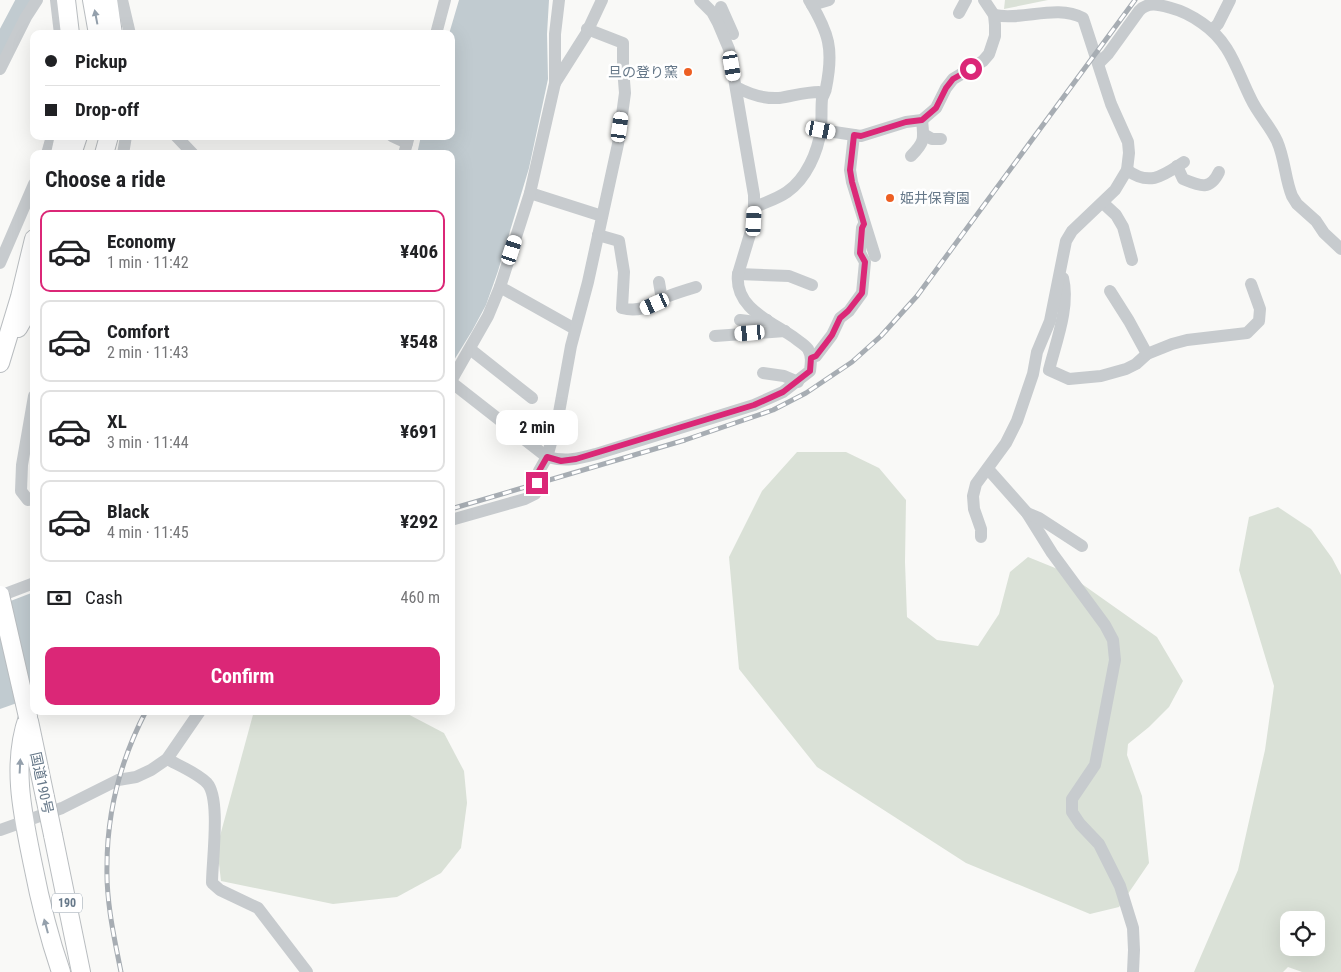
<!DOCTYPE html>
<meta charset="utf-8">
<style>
:root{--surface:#fff;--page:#f6f6f6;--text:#202124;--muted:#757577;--line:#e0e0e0;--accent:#db2777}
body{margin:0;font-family:"Roboto Condensed","Noto Sans JP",sans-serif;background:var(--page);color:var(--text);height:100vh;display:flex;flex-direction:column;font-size:19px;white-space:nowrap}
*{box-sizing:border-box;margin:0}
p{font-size:16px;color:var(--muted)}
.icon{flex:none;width:28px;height:28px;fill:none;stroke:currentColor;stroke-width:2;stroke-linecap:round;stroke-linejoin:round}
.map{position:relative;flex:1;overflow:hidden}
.side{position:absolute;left:30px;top:150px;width:425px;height:565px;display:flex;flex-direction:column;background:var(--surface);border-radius:10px;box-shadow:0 5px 20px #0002}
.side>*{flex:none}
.banner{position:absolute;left:30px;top:30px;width:425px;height:110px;border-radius:10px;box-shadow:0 5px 20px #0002;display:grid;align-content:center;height:110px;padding:0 15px;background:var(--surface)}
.fabs{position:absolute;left:1280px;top:911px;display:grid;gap:10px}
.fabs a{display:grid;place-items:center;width:45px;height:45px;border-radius:10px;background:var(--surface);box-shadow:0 5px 20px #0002;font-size:25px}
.end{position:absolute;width:22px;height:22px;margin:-11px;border:6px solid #db2777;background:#fff;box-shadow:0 0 0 2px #fff}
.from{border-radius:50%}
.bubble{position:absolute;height:35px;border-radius:10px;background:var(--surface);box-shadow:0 5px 20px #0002;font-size:16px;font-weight:700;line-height:35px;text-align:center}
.car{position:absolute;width:15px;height:30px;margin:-15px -8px;border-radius:6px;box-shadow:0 0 4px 1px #0007;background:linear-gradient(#fff 24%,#345 0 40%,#fff 0 76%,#345 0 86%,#fff 0)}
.banner b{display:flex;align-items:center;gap:18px;height:48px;font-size:19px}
.banner b+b{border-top:1px solid var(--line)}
.banner i{width:12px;height:12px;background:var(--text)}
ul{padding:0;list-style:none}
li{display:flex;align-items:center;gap:15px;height:82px;margin:0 10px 8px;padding:0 5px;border:2px solid var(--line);border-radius:10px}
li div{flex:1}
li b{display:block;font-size:19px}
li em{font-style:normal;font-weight:700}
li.active{border-color:var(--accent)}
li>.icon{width:45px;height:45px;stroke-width:1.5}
h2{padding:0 15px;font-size:22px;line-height:60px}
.pay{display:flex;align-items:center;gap:12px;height:55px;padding:0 15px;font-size:19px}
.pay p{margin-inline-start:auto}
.action{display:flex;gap:10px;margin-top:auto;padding:10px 15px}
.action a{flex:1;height:58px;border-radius:10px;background:var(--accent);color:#fff;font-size:20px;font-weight:700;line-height:58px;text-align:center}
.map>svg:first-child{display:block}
</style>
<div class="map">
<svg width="1341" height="972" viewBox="0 0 1341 972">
<rect width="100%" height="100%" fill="#f9f9f7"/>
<g fill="#dae1d7" fill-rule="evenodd">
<path d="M 1005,0 L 1048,0 L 1004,9 Z"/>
<path d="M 797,452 L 846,452 L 879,468 L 906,500 L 905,562 L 907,617 L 937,640 L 978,646 L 999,614 L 1010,572 L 1028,557 L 1065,572 L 1157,637 L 1183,681 L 1169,707 L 1149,727 L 1128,744 L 1127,755 L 1142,796 L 1149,863 L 1119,907 L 1090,914 L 966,863 L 817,767 L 739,669 L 729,557 L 762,491 Z"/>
<path d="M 1278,507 L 1311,529 L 1332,558 L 1341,575 L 1341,972 L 1302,972 L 1288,967 L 1283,972 L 1194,972 L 1238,870 L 1265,750 L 1274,686 L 1239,570 L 1249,517 ZM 1289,920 L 1316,920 L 1316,948 L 1289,948 Z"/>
<path d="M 254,711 L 402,711 L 444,733 L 464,771 L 467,803 L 461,848 L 441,873 L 397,897 L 333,904 L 221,881 L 217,847 Z"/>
</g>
<g fill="#c1cbd0">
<path d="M 459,0 L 549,0 L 547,34 L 548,79 L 529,168 L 498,271 L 486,305 L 472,331 L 451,365 L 451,154 L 417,154 L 421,136 L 451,136 L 451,34 L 449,34 Z"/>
<path d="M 34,592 L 34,697 L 0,709 L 0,605 Z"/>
</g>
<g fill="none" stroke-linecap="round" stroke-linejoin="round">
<path stroke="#c1cbd0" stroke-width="19" d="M 0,49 L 26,0"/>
<g stroke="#b9bdc0" stroke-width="20">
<g id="highway">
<path d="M 66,0 L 70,34"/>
<path d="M 92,0 L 98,34"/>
<path d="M 108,0 L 113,34"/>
<path d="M 60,154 L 64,136"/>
<path d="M 72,154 L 78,136"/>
<path d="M 104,154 L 109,136"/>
<path d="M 18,328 L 34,300"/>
<path d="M 0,363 L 20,297 L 34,239"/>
<path d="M 28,717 C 11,765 23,816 33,865 C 40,901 49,937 61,972"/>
<path d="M 29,721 L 45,797"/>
<path d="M 53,835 L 81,972"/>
</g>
</g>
<g stroke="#c7cbce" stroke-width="12">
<path d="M 56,0 L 60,34"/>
<path d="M 122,0 L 130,34"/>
<path d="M 812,5 L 829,0"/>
<path d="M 721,7 L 733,34"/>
<path d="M 959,13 L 966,0"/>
<path d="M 1212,30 L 1218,24 L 1230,0"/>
<path d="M 436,34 L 445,0"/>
<path d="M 1099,63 L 1108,54 L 1139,11 C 1148,1 1160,5 1171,8 C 1183,11 1192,16 1202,23 C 1231,43 1236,69 1251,99 C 1258,114 1270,126 1277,141 C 1285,159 1285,179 1292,196 L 1297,204 L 1316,221 L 1324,233 L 1341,249"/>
<path d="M 0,69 L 26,17 L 37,0"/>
<path d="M 555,83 L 586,34 L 602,0"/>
<path d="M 736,87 C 749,94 763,99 779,98 C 793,96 805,92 819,92 L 822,97"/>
<path d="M 821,130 L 861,136 L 906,122 L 922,120 L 936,108 L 946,88 L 953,79 L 983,61 L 989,54 L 995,36 L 995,25 L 994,15 L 984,0"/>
<path d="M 854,135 L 850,170 L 852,182 L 875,256"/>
<path d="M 925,135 L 932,139 L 941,139"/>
<path d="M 176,136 L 193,154"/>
<path d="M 392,136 L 407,143"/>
<path d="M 47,154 L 52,136"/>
<path d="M 123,154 L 126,136"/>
<path d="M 404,154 L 409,136"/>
<path d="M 911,156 C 925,142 924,139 922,120"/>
<path d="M 1177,166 L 1183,179 C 1200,186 1210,191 1219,172"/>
<path d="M 1127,170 C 1150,187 1164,175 1184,162"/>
<path d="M 530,193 L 602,216"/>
<path d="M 1103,203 L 1116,215 L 1123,227 L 1132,260"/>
<path d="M 755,207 C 766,202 777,199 787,192 C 806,179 818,152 821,129 C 822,119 821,108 822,99 C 823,95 826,92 826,88 C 834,49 829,33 809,0"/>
<path d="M 598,235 L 619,241 L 624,272 L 622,308 C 640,313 651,305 666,297 C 676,293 686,290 696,287"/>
<path d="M 0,263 L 34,184"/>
<path d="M 738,274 L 789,276 L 812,285"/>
<path d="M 1063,278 C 1070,307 1056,342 1049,370 L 1069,379 L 1101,376 L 1126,369 L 1136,364 L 1147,354 L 1172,344 L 1187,340 L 1247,333 L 1259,321 L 1260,309 L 1251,284"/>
<path d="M 659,282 L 661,294 L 664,299"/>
<path d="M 500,287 L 575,329"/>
<path d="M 1110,291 L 1129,321 L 1147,354"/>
<path d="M 740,320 L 756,322 L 767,320"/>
<path d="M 715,336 L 785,331"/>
<path d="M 470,349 L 532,398"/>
<path d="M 811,358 L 816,356 L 832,335 L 840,318 L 849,311 L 862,293 L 865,262 L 860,253 L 862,228 L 864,224"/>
<path d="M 763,373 L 784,376 L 798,382"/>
<path d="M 451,381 L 488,316 L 500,287 L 530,193 L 555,83 L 555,34 L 559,0"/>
<path d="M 451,382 L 547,457 C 566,462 577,459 596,454 L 754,405 L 783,392 L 810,371 C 811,363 812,356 808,349 C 805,345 800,342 796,339 C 773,322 734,309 738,274 L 754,221 L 754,195 L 729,49 L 718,23 L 712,12 L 700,0"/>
<path d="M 988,469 L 1027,513 L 1052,553 L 1105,625 L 1113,640 L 1115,660 L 1095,765 L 1072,799 L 1072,812 L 1080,824 L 1099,844 L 1120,886 L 1133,928 L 1134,950 L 1133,972"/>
<path d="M 537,483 L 539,471 L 547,457 L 558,418 L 571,346 L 588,282 L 618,144 L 625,93 L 623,68 L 623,43 L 587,29"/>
<path d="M 28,500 L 21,491 L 22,465 L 34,396"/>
<path d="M 1027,513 L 1039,518 L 1082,546"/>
<path d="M 451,520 L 525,499 L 535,494 L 537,490"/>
<path d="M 981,537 L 981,529 L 974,509 L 973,496 L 976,484 L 1006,443 L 1017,421 L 1033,374 L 1037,352 L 1050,321 L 1066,241 L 1072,231 L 1115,190 L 1127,170 L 1129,153 L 1128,142 L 1111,104 L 1083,18 C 1056,4 1023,21 994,15"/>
<path d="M 0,596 L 34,583"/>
<path d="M 167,759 C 180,766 197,773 207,783 C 221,798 212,861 212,883 L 220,890 L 258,908 L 307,972"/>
<path d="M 0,830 L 62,808 L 118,780 L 136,777 L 151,770 L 167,759 L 200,711"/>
</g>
<use href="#highway" stroke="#fff" stroke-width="18"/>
<g stroke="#a7adb3" stroke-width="5">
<g id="rail">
<path d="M 451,509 L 685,440 L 773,410 L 806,393 L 852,362 L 881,336 L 917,296 L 1135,0"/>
<path d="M 121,972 C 114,937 106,901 107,866 C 107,812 121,759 146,711"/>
</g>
</g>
<use href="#rail" stroke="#fff" stroke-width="3" stroke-dasharray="9" stroke-linecap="butt"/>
<g stroke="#b9bdc0" stroke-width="20" stroke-linecap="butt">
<g id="highway-bridge">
<path d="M 0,595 L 28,717"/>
<path d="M 45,797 L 53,835"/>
</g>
</g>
<use href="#highway-bridge" stroke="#fff" stroke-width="18"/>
</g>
<defs><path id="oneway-solid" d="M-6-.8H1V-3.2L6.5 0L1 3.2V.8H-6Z" transform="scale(1.25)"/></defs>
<g fill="#94a0ac">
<use href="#oneway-solid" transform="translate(96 17) rotate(-101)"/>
<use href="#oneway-solid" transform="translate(20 766) rotate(-87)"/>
<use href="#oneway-solid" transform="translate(46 926) rotate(-105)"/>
</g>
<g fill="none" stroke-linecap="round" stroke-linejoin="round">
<path stroke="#db2777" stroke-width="6" d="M 537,483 L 539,471 L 547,457 L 561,461 L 576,459 L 754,405 L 783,392 L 810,371 L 811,358 L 816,356 L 826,343 L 832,335 L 840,318 L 848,311 L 862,293 L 865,262 L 860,253 L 862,228 L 864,224 L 852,182 L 850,170 L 854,135 L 861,136 L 906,122 L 922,120 L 936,108 L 946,88 L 953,79 L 971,69"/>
</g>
<g fill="#ed5f23" stroke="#fff" stroke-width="2">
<circle cx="688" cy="72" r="5"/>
<circle cx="890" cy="198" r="5"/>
</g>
<g text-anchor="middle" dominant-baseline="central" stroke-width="5" stroke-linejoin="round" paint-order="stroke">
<rect fill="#fff" stroke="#94a0ac" stroke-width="1" x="52" y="893.5" width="30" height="19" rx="4"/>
<g font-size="12" font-weight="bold" fill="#667889">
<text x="67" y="903">190</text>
</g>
<g font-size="14" fill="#667889" stroke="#fff" text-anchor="end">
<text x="678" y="72">旦の登り窯</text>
<text x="900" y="198" text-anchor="start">姫井保育園</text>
</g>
<g font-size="14" fill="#667889" stroke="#fff">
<text transform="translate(42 783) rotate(78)">国道190号</text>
</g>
</g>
</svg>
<div class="fabs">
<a><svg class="icon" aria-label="locate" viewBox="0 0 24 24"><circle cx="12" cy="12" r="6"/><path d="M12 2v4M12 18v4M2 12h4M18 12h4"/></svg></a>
</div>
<i class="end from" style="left:971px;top:69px"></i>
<i class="end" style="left:537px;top:483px"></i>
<div class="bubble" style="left:496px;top:410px;width:82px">2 min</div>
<i class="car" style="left:732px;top:66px;rotate:170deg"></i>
<i class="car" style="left:620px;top:127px;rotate:8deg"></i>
<i class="car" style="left:821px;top:130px;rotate:101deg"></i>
<i class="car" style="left:754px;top:221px;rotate:3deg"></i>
<i class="car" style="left:512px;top:250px;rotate:18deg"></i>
<i class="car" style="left:655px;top:304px;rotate:246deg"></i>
<i class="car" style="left:750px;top:333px;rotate:265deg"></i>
<div class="banner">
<b><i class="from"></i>Pickup</b>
<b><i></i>Drop-off</b>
</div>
<section class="side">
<h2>Choose a ride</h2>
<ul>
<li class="active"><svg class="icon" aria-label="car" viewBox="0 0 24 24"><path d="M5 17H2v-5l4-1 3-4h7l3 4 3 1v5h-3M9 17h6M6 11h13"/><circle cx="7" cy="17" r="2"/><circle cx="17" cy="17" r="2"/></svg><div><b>Economy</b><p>1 min · 11:42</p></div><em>¥406</em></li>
<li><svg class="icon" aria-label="car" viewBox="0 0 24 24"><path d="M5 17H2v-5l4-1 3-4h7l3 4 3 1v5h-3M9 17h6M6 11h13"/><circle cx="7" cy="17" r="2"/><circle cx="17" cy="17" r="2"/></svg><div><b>Comfort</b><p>2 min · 11:43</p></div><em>¥548</em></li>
<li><svg class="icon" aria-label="car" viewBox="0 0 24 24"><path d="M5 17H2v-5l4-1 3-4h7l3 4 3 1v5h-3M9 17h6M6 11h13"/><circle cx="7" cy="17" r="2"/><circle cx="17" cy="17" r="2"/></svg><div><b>XL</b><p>3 min · 11:44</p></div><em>¥691</em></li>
<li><svg class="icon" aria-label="car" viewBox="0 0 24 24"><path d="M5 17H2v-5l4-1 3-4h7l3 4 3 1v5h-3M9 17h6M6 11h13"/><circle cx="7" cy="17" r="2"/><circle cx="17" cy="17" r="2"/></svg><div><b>Black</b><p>4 min · 11:45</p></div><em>¥292</em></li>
</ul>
<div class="pay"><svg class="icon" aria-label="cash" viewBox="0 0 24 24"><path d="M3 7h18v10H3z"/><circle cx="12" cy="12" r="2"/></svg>Cash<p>460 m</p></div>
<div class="action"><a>Confirm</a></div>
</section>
</div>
